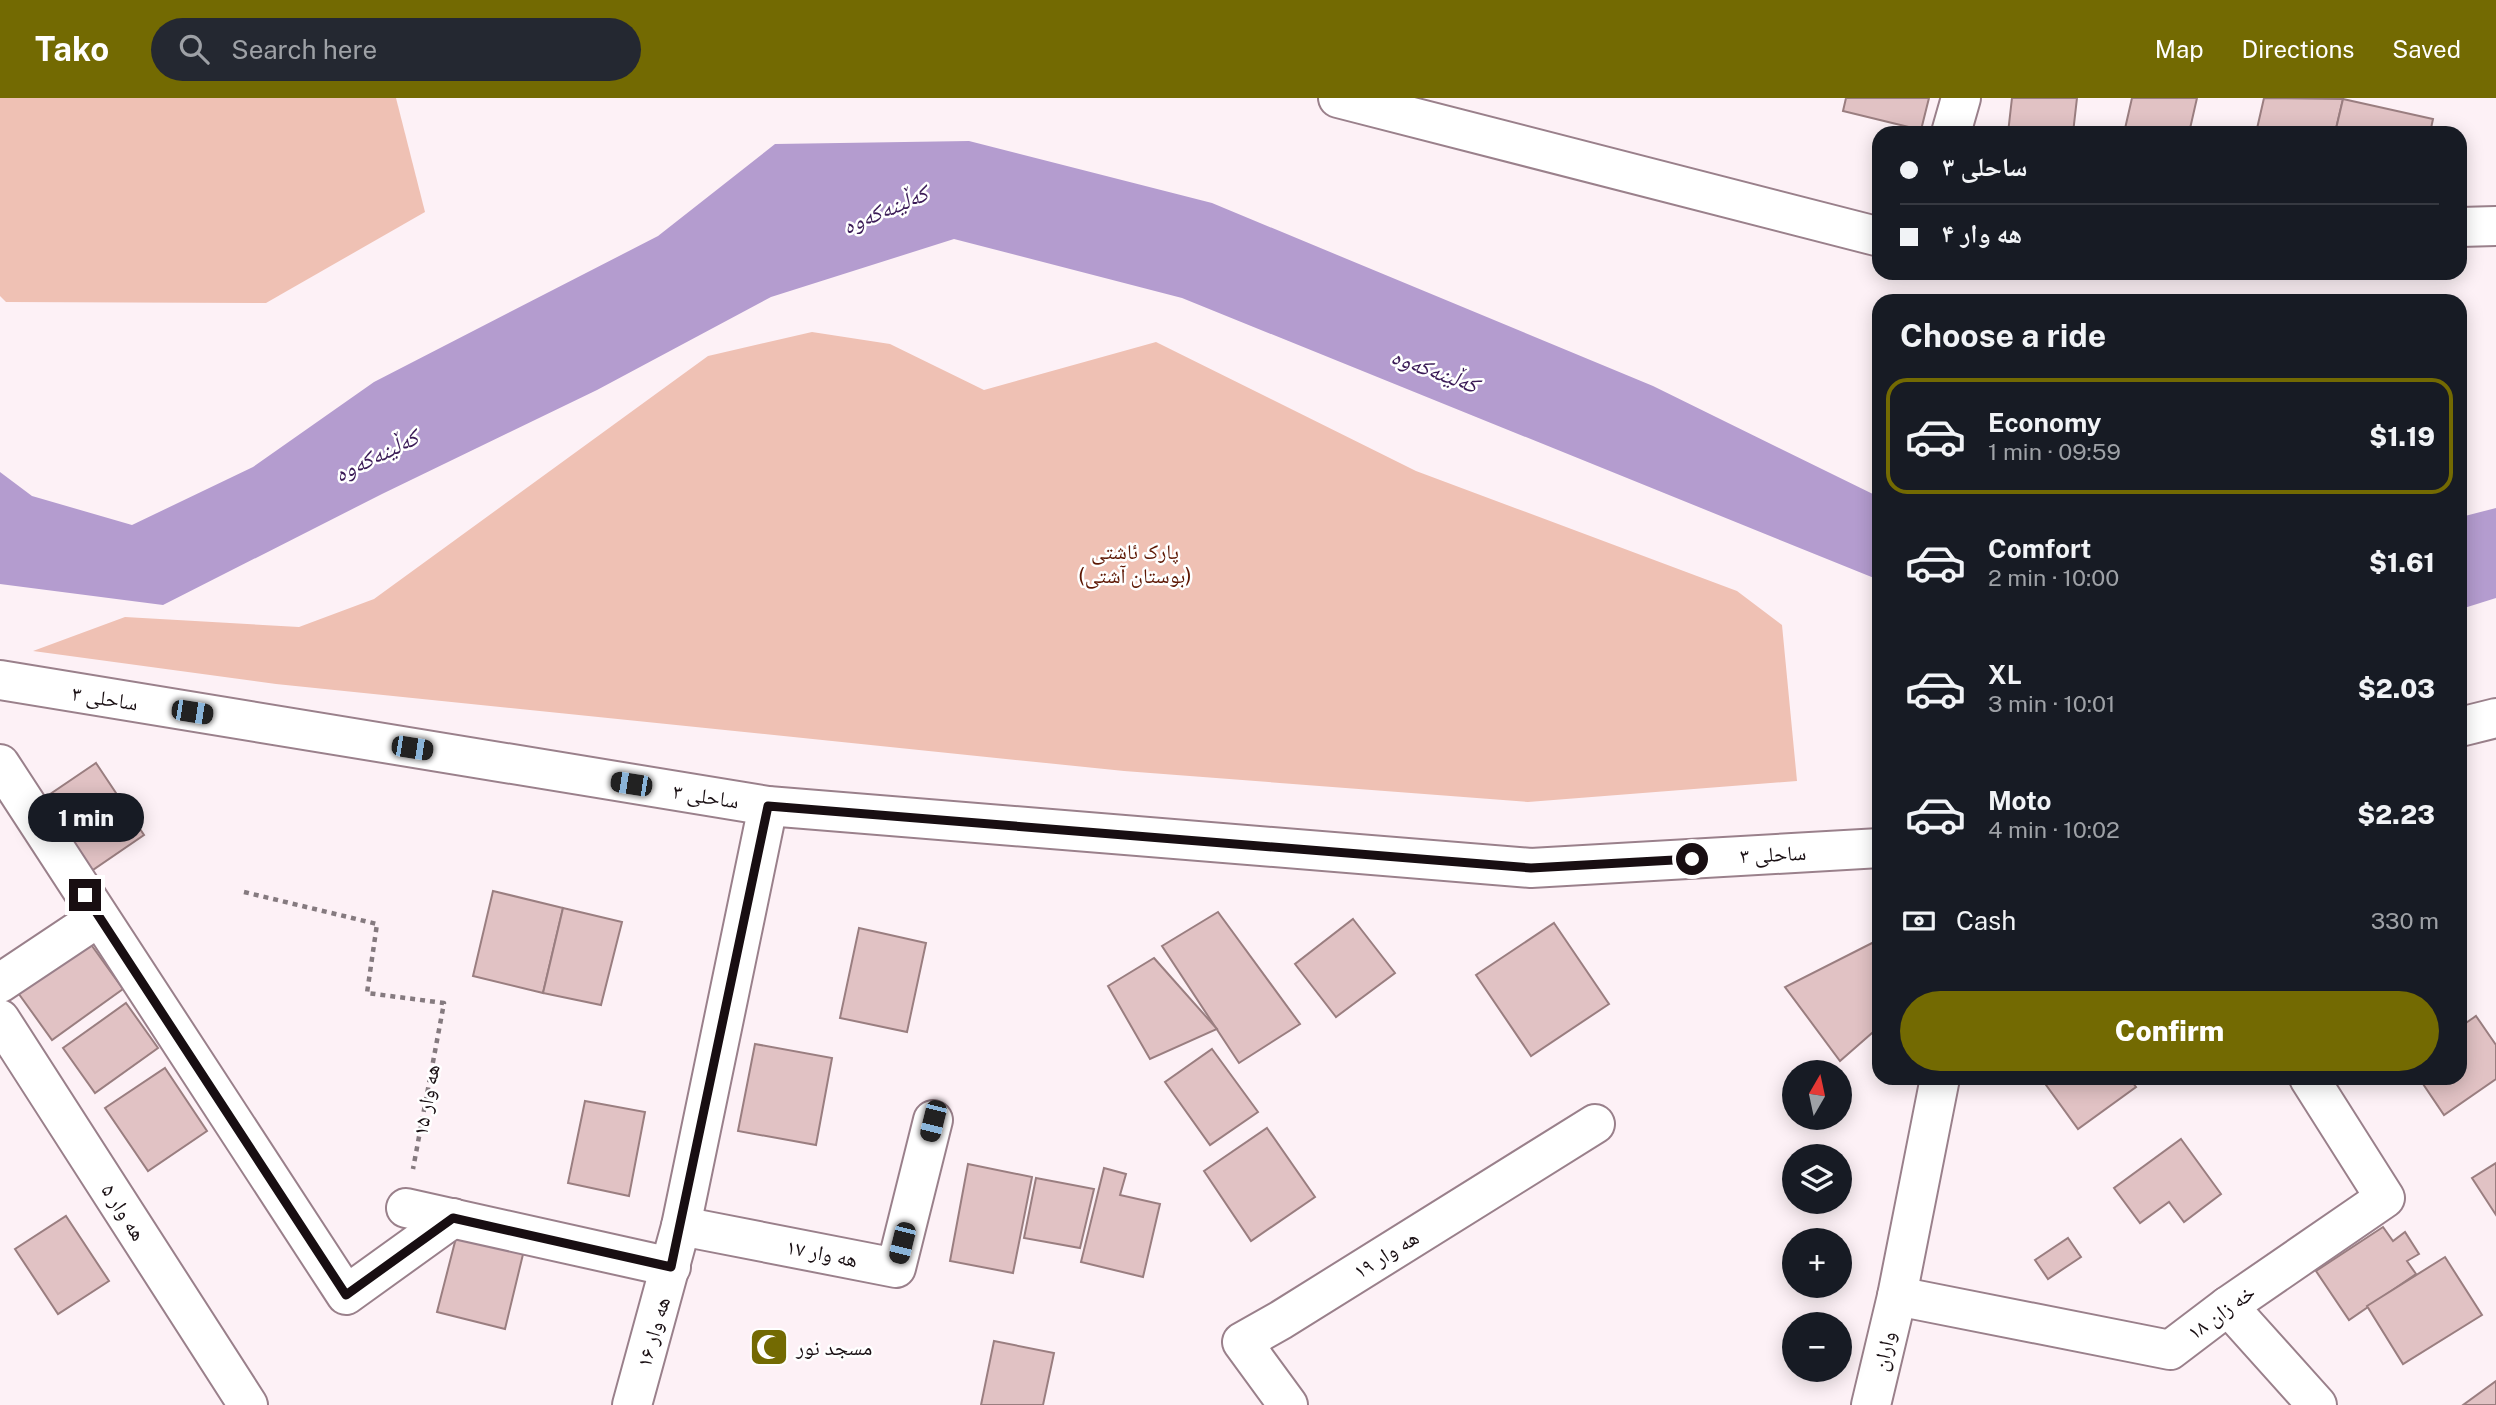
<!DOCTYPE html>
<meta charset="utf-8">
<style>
:root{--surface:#171b24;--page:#242831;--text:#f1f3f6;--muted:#9ea1a6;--line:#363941;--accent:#736a02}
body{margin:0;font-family:"Public Sans","Noto Naskh Arabic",sans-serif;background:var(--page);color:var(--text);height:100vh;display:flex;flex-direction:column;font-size:26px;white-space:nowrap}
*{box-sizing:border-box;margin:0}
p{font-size:23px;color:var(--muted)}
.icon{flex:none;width:38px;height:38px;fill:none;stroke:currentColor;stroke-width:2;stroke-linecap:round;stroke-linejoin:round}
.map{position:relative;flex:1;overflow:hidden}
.side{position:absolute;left:1872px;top:196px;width:595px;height:791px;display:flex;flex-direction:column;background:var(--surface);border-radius:21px;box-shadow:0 4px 18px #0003}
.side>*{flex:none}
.hud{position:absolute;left:1872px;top:28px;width:595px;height:154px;border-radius:21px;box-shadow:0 4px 18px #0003;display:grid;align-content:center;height:154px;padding:0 28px;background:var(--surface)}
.needle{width:46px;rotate:9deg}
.controls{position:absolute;left:1782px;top:962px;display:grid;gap:14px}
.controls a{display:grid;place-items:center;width:70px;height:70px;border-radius:50%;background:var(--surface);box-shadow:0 4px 18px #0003;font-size:35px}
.end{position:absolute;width:32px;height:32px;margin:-16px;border:9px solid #180e12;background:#fff;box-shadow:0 0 0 4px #fff}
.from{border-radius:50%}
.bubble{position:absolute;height:49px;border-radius:24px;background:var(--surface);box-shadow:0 4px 18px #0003;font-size:23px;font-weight:800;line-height:49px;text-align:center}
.car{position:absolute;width:21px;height:42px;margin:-21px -10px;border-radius:9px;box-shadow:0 0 5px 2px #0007;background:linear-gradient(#222 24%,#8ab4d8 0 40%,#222 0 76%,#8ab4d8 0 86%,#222 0)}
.hud b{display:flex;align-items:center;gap:24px;height:66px;font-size:26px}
.hud b+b{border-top:2px solid var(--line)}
.hud i{width:18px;height:18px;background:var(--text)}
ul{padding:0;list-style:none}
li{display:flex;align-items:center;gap:21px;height:116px;margin:0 14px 10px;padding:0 14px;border:4px solid transparent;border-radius:21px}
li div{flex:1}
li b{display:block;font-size:26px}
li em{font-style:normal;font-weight:800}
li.selected{border-color:var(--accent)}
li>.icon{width:63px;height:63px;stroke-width:1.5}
h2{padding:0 28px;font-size:32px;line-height:84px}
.pay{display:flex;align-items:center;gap:18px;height:77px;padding:0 28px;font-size:26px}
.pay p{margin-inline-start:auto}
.cta{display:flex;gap:14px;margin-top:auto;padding:14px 28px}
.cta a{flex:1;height:80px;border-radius:42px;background:var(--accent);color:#fff;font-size:28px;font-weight:800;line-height:80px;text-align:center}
header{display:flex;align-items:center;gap:42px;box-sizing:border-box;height:98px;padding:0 35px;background:var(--accent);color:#fff}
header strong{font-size:33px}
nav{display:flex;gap:38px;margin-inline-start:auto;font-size:24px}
.search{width:490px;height:63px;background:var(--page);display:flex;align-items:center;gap:18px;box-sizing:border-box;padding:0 24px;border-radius:38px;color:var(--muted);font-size:26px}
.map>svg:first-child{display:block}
</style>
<header>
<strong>Tako</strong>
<div class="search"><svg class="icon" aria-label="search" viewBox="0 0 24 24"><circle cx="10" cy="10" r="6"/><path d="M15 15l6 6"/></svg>Search here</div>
<nav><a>Map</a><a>Directions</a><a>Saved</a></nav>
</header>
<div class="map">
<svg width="2496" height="1307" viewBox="0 0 2496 1307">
<rect width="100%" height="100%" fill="#fdf1f6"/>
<g fill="#efc1b4">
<path d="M 0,0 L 396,0 L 425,114 L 266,205 L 6,204 L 0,198 Z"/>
<path d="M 812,234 L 890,246 L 984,292 L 1156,244 L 1416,373 L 1737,493 L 1782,527 L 1797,683 L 1528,704 L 1124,673 L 276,586 L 33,553 L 125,519 L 299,529 L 374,501 L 708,258 Z"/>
</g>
<g fill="#b49ccf">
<path d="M 969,43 L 1212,105 L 1653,288 L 1879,399 L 1879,482 L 1182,200 L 954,141 L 771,199 L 597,292 L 382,396 L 163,507 L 0,486 L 0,374 L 32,398 L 132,427 L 253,369 L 374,284 L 658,138 L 775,46 Z"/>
<path d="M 2496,410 L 2496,500 L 2461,511 L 2461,419 Z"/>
</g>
<g fill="#e1c2c4" stroke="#9a7e80" stroke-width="2">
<path d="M 1846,0 L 1929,0 L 1921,32 L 1843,13 Z"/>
<path d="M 2012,0 L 2077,0 L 2073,35 L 2008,35 Z"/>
<path d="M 2132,0 L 2197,0 L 2189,35 L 2124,35 Z"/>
<path d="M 2264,0 L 2343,1 L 2335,35 L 2256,35 Z"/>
<path d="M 2343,1 L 2433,21 L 2430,35 L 2335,35 Z"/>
<path d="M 96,665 L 144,737 L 84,778 L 34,707 Z"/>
<path d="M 493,793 L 563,810 L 543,895 L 473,878 Z"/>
<path d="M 563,810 L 622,824 L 601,907 L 543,895 Z"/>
<path d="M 1218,814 L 1300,926 L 1239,965 L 1162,848 Z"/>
<path d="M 1353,821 L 1395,875 L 1336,919 L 1295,866 Z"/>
<path d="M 1554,825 L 1609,906 L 1531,958 L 1476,877 Z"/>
<path d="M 859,830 L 926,845 L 907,934 L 840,920 Z"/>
<path d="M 87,841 L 123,891 L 52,942 L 16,892 Z"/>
<path d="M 1880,841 L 1880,928 L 1840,963 L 1785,889 Z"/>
<path d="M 1154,860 L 1217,931 L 1150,961 L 1108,888 Z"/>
<path d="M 126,905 L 158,950 L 95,995 L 63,950 Z"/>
<path d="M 2476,918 L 2496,947 L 2496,981 L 2444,1017 L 2419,980 L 2460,980 L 2460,929 Z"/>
<path d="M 755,946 L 832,960 L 816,1047 L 738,1033 Z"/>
<path d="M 1212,951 L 1258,1014 L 1210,1047 L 1165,984 Z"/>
<path d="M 165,970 L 207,1033 L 148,1073 L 105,1010 Z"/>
<path d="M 2041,980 L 2129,980 L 2136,989 L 2078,1031 Z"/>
<path d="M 585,1003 L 645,1014 L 629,1098 L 568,1085 Z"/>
<path d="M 1267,1030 L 1315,1099 L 1251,1143 L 1204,1073 Z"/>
<path d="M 2181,1041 L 2221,1096 L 2184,1124 L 2169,1104 L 2140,1125 L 2114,1090 Z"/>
<path d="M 2496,1065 L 2496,1117 L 2472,1080 Z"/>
<path d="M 968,1066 L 1032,1079 L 1013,1175 L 950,1163 Z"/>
<path d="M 1104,1070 L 1126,1076 L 1120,1097 L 1160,1106 L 1143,1179 L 1081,1164 Z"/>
<path d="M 1036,1080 L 1094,1091 L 1080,1150 L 1024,1140 Z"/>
<path d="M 66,1118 L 109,1183 L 58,1216 L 15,1151 Z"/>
<path d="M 2383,1129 L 2393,1143 L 2405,1134 L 2419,1156 L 2407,1163 L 2416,1176 L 2349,1222 L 2316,1173 Z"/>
<path d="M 458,1132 L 525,1148 L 505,1231 L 437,1214 Z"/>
<path d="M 2068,1140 L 2081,1159 L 2048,1181 L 2035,1162 Z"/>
<path d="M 2445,1159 L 2482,1217 L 2403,1266 L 2367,1208 Z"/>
<path d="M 994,1243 L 1054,1255 L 1043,1307 L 981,1307 Z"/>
<path d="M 2496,1283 L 2496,1307 L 2463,1307 Z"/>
</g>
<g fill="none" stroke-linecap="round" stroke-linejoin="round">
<g stroke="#9a808b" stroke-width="42">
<g id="minor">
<path d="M 1338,0 L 1880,139"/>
<path d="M 1951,35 L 1961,0"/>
<path d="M 2460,129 L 2496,128"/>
<path d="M 0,582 L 768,708 L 1531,770 L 1880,750"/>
<path d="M 2460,629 L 2496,620"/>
<path d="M 0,666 L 346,1197 L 453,1120"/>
<path d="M 0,885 L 99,819"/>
<path d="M 0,921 L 248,1307"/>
<path d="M 406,1110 L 671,1169"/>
<path d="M 681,1128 L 896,1170 L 933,1022"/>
<path d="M 1897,1198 L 2170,1252 L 2228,1208 L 2385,1100 L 2309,980"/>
<path d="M 2228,1208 L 2317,1307"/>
<path d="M 632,1307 L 681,1128 L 768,708"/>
<path d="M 1288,1307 L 1242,1244 L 1281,1222 L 1595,1026"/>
<path d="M 1871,1307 L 1897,1198 L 1940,980"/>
</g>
</g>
<path stroke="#857a7f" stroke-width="4.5" stroke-dasharray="5 5" stroke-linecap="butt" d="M 244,794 L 377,826 L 367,895 L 444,905 L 413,1071"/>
<use href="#minor" stroke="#fff" stroke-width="38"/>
</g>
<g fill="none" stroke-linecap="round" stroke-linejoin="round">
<path stroke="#180e12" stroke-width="9" d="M 85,797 L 346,1197 L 453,1120 L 671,1169 L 768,708 L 1531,770 L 1692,761"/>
</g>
<defs>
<g id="mosque-square" transform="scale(2.0125)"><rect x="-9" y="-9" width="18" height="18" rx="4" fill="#736a02" stroke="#fff"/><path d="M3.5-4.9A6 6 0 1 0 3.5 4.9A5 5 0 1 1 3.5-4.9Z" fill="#fff"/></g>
</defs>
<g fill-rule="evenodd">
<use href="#mosque-square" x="769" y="1249"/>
</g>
<g text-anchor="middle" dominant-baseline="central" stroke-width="5" stroke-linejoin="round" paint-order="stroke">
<g font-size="21" fill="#5d1703" stroke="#fff">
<text x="1135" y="453">پارک ئاشتی<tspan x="1135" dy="24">(بوستان آشتی)</tspan></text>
</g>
<g font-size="21" fill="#180e12" stroke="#fff">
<text transform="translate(105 600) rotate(9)">ساحلی ۳</text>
<text transform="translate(706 698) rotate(9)">ساحلی ۳</text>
<text transform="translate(1773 756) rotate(-3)">ساحلی ۳</text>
<text transform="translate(426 1002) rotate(-80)">هه وار ۱۵</text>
<text transform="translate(124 1114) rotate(57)">هه وار ۵</text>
<text transform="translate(822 1155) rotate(11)">هه وار ۱۷</text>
<text transform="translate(1386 1156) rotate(-32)">هه وار ۱۹</text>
<text transform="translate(2221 1214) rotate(-36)">خه زان ۱۸</text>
<text transform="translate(653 1234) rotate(-74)">هه وار ۱۶</text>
<text transform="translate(1884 1253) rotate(-77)">واران</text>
</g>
<g font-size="21" fill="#180e12" stroke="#fff" text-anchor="start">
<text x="796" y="1249">مسجد نور</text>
</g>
<g font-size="23" font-style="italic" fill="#3a1a56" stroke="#fff">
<text transform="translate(885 111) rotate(-23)">کەڵینەکەوە</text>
<text transform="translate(1435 272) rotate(20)">کەڵینەکەوە</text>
<text transform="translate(376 357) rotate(-26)">کەڵینەکەوە</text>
</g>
</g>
</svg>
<div class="controls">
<a><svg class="needle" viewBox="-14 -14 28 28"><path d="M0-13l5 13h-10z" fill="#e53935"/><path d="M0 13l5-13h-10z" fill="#9ea1a6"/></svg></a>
<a><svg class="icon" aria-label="layers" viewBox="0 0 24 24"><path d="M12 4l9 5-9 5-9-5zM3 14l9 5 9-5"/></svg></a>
<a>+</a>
<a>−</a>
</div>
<i class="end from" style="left:1692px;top:761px"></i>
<i class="end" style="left:85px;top:797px"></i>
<div class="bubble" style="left:28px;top:695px;width:116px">1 min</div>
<i class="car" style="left:192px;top:614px;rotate:99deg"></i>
<i class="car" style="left:412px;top:650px;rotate:99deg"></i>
<i class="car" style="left:631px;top:686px;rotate:279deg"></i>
<i class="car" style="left:933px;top:1023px;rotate:194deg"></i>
<i class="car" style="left:902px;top:1145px;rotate:194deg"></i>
<div class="hud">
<b><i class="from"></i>ساحلی ۳</b>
<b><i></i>هه وار ۴</b>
</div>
<section class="side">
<h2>Choose a ride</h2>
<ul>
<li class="selected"><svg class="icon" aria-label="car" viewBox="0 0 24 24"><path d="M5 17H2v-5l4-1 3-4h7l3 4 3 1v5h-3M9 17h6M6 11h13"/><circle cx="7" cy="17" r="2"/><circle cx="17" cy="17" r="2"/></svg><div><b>Economy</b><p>1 min · 09:59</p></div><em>$1.19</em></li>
<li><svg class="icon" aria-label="car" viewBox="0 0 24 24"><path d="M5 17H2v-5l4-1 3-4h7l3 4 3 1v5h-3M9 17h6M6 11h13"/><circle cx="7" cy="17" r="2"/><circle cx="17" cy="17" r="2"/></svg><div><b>Comfort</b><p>2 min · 10:00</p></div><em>$1.61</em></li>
<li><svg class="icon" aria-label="car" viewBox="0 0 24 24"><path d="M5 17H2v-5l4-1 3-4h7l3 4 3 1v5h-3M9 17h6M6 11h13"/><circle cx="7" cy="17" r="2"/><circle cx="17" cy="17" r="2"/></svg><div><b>XL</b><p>3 min · 10:01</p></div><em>$2.03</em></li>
<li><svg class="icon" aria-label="car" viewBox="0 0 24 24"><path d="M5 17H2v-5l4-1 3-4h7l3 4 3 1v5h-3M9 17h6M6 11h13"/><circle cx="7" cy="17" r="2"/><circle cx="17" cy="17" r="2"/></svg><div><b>Moto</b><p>4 min · 10:02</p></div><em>$2.23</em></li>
</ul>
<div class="pay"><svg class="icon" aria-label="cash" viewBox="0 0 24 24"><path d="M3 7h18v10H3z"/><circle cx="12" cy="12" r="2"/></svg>Cash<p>330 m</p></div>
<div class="cta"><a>Confirm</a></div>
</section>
</div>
